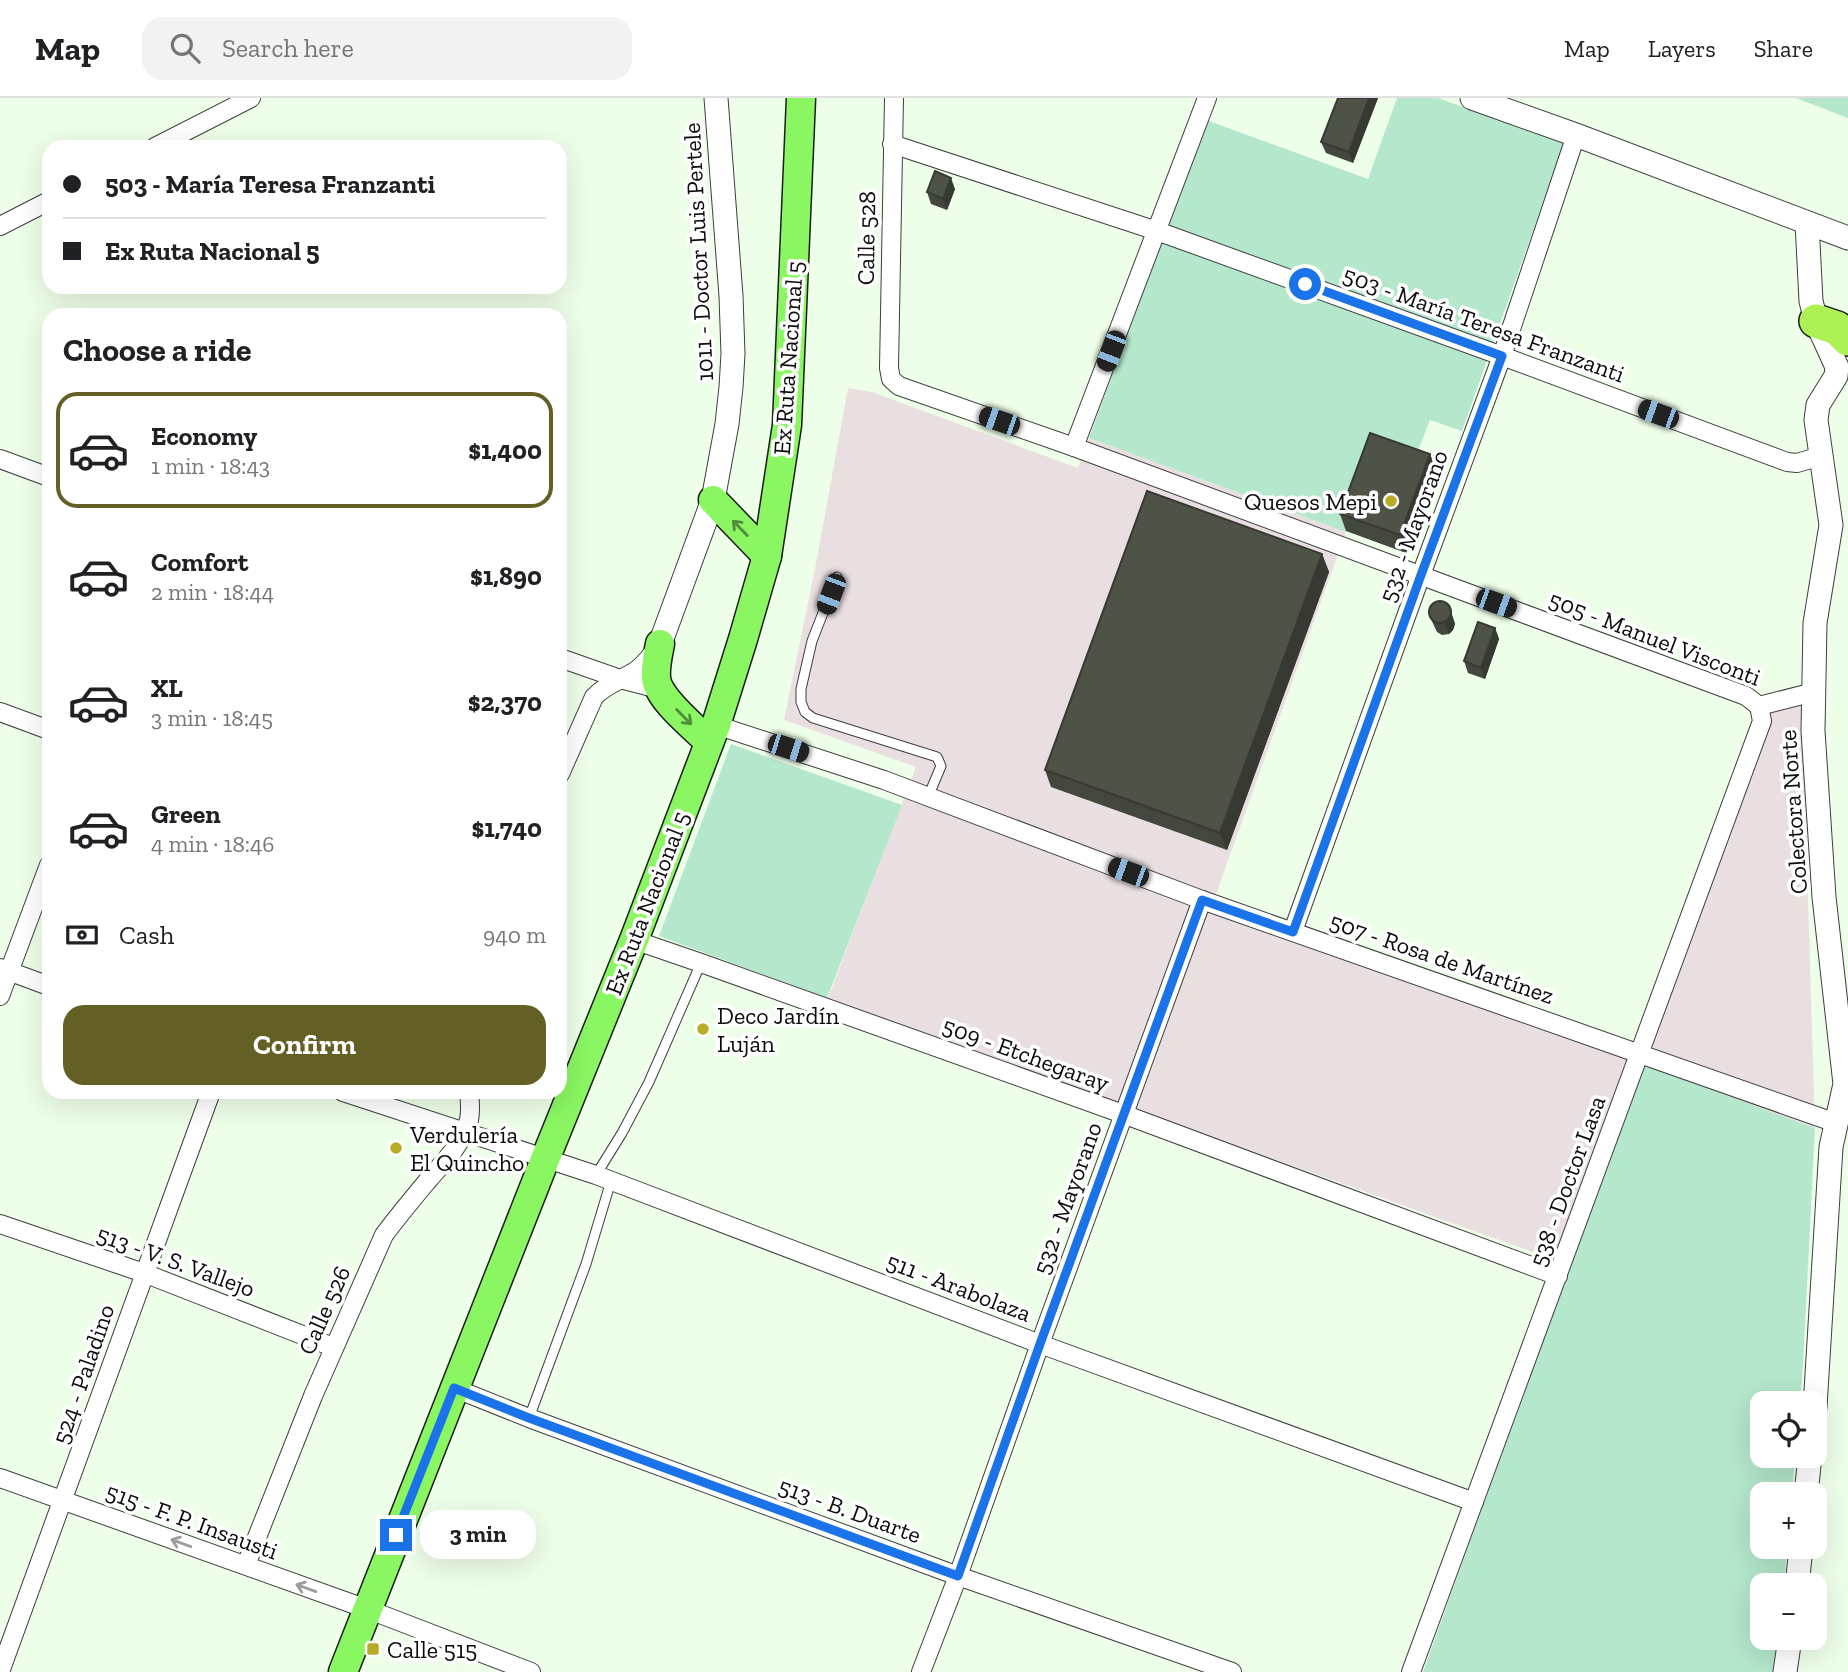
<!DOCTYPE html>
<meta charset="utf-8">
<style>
:root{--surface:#fff;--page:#f2f2f2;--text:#202124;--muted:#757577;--line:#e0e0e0;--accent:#646025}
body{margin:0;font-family:"Zilla Slab",serif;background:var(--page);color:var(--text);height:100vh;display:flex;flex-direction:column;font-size:26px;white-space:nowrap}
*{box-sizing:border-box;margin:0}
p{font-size:23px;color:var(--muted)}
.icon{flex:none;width:38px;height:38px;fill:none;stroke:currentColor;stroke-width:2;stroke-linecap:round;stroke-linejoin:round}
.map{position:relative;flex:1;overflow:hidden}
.details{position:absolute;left:42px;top:210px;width:525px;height:791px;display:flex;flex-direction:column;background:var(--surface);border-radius:21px;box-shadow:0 7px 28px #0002}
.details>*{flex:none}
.top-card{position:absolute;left:42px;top:42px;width:525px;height:154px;border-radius:21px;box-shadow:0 7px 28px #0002;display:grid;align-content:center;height:154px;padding:0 21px;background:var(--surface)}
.tools{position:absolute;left:1750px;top:1293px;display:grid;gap:14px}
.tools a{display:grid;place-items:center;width:77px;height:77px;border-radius:14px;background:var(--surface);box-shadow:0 7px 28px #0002;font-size:35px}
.end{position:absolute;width:32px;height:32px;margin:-16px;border:9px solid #1a73e8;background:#fff;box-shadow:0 0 0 4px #fff}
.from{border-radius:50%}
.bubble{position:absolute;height:49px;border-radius:21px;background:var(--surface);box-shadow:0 7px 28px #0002;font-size:23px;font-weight:700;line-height:49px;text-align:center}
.car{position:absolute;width:21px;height:42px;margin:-21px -10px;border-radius:9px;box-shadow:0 0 5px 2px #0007;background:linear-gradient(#222 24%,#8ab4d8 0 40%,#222 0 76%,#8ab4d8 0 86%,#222 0)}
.top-card b{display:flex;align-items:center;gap:24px;height:66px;font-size:26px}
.top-card b+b{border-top:2px solid var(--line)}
.top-card i{width:18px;height:18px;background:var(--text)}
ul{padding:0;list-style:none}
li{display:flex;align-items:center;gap:21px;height:116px;margin:0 14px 10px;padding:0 7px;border:4px solid transparent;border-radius:21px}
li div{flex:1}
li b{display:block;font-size:26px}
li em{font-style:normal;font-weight:700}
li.on{border-color:var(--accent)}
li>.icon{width:63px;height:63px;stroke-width:1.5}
h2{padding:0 21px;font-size:32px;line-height:84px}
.pay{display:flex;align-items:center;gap:18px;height:77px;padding:0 21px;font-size:26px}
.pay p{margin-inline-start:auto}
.button{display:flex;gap:14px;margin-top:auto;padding:14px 21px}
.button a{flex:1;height:80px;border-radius:21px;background:var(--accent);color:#fff;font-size:28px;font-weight:700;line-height:80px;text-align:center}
header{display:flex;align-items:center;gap:42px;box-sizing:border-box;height:98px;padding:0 35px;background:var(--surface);border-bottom:2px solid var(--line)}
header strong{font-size:33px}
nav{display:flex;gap:38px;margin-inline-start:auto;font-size:24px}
.search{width:490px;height:63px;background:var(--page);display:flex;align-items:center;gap:18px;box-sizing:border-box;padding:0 24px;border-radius:21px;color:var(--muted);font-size:26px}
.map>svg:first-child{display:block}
</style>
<header>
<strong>Map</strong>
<div class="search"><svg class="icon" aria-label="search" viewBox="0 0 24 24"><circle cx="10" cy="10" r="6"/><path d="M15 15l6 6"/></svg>Search here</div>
<nav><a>Map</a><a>Layers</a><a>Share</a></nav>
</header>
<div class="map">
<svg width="1848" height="1574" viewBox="0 0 1848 1574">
<rect width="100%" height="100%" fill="#eeffe9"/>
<path fill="#eadfe0" d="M 848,290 L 872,294 L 1078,370 L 1089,340 L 1346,434 L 1211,810 L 1640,965 L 1779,593 L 1802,604 L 1815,1030 L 1641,966 L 1568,1167 L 828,900 L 916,669 L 784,622 L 816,466 Z"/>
<g fill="#b4e7cb">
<path d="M 1397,0 L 1438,0 L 1564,45 L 1462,333 L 1430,322 L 1414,363 L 1375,350 L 1346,434 L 1089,340 L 1206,22 L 1368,81 Z"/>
<path d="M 1796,0 L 1848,0 L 1848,20 Z"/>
<path d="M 731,646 L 902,707 L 827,900 L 659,838 Z"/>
<path d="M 1641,966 L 1815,1030 L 1803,1266 L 1800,1305 L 1762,1306 L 1762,1358 L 1795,1358 L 1792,1396 L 1762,1396 L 1762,1449 L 1787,1449 L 1784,1487 L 1762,1488 L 1762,1540 L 1779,1540 L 1776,1574 L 1423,1574 Z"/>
</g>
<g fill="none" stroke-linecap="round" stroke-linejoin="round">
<g stroke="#3e3e3e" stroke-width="11">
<g id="service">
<path d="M 837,479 L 812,543 L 801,591 L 801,604 L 805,614 L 813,620 L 937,659 L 941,668 L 928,699"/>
<path d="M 596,1077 L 622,1035 L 649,984 L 701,865"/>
<path d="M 529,1320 L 586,1166 L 611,1083"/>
</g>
</g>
<g stroke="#3e3e3e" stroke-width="20">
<g id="minor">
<path d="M 894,0 L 889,270 L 891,281 L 899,288 L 1074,349 L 1746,598 L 1759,608 L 1814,594"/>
<path d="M 892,46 L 1157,133 L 1502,258 L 1787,364 L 1797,365 L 1821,358"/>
<path d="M 155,49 L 251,0"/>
<path d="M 0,128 L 49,103"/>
<path d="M 1074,349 L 1207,0"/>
<path d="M 0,361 L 49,379"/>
<path d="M 560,560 L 620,581 L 659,591"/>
<path d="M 0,614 L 49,632"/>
<path d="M 716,627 L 884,682 L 1202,802 L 1836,1025"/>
<path d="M 560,676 L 594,599 C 605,587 619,583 632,575 C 642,570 649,560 656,551"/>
<path d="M 1293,833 L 1421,477 L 1502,258 L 1576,37"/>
<path d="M 634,842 L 701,865 L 1123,1016 L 1558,1178"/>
<path d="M 0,870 L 49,888"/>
<path d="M 0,898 L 49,767"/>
<path d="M 343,994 L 596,1077 L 1040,1246 L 1474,1404"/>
<path d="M 0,1126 L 144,1175 L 333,1249"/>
<path d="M 454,1290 L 529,1320 L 958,1478 L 1232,1574"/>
<path d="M 0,1380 L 367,1511 L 531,1574"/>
<path d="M 246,1467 L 313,1298 L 384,1137 C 398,1118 414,1099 429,1081 C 445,1063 462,1046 469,1022 C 471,1012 470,1003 469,994"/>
<path d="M 0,1574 C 72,1381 140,1187 211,994"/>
<path d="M 921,1574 L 958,1478 L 1040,1246 L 1202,802"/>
<path d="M 1411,1574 L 1762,623 L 1759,608"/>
</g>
</g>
<g stroke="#3e3e3e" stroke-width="25">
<g id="tertiary">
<path d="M 1472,0 L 1576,37 L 1848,140"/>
<path d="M 1807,125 L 1811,203 L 1816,223 L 1837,269 L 1836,278 L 1818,307 L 1816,322 L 1831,427 L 1815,525 L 1813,633 L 1824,799 L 1845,986 L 1831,1049 L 1815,1309"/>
<path d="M 660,546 L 713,402 L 727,326 L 731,289 L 733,256 L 731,198 L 716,0"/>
<path d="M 1806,1396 L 1810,1358"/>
<path d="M 1797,1488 L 1801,1449"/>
<path d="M 1785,1574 L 1790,1540"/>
</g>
</g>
<g stroke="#1c1c1c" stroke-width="31">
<g id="primary">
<path d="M 713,402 L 767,458"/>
<path d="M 660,546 C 658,556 655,569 656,580 C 658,601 694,629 709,644"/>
<path d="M 343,1574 L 546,1059 L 634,842 L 716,627 L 743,541 L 767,458 L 787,327 L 801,0"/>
</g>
</g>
<g stroke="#1c1c1c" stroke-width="36">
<path id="motorway" d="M 1816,223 L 1837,230 L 1848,241"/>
</g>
<use href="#service" stroke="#fff" stroke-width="9"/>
<use href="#minor" stroke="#fff" stroke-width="18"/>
<use href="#tertiary" stroke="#fff" stroke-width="23"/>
<use href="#primary" stroke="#8af662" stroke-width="28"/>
<use href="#motorway" stroke="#aef154" stroke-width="33"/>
</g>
<g fill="#44473d">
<path d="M 1338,0 L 1378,0 L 1353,65 L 1326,55 L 1321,44 Z"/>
<path d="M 955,91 L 947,112 L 931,106 L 927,94 Z"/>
<path d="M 1430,356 L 1436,373 L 1406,455 L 1346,433 L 1340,416 Z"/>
<path d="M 1322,456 L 1329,474 L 1227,752 L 1051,689 L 1045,672 Z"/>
<path d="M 1449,508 L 1455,526 L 1453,532 L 1449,536 L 1442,537 L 1437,534 L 1429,517 Z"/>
<path d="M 1495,530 L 1499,541 L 1485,581 L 1468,575 L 1464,563 Z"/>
</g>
<g fill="#373a32">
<path d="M 1369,0 L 1378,0 L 1353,65 L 1349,54 Z"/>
<path d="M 951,80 L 955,91 L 947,112 L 943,101 Z"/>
<path d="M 1430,356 L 1436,373 L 1406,455 L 1400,437 Z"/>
<path d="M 1322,456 L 1329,474 L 1227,752 L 1220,735 Z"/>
<path d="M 1449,508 L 1455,526 L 1453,532 L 1449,536 L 1444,524 Z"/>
<path d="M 1495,530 L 1499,541 L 1485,581 L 1481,570 Z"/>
</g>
<g fill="#4f5347" stroke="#373a32" stroke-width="2">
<path d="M 1338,0 L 1369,0 L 1349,54 L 1321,44 Z"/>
<path d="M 935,73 L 951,80 L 943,101 L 927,94 Z"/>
<path d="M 1370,335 L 1430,356 L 1400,437 L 1340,416 Z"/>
<path d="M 1147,393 L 1322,456 L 1220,735 L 1045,672 Z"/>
<circle cx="1440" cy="514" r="11"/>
<path d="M 1478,524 L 1495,530 L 1481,570 L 1464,563 Z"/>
</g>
<defs><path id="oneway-shaft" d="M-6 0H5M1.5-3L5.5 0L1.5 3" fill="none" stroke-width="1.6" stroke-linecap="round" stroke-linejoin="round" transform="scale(1.75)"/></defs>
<g stroke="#518c3b">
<use href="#oneway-shaft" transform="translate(740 430) rotate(-134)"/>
<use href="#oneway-shaft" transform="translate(684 619) rotate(45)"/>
</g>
<g stroke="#9d9d9d">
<use href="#oneway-shaft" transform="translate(181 1445) rotate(-160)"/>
<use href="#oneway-shaft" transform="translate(306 1490) rotate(-160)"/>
</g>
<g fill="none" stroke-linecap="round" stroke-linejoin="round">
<path stroke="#1a73e8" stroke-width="9" d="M 396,1437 L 454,1290 L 529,1320 L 958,1478 L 1040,1246 L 1202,802 L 1293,834 L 1421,477 L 1502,258 L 1305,186"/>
</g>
<g fill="#b7ac27" stroke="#fff" stroke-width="2.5">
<circle cx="1391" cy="403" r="7"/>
<circle cx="703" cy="931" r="7"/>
<circle cx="396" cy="1050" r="7"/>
<rect x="366" y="1544" width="14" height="14" rx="3.5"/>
</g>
<g text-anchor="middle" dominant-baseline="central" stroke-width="7" stroke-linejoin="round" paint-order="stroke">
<g font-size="24" fill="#0b0b0b" stroke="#fff">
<text transform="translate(866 140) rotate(-89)">Calle 528</text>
<text transform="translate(698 154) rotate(-93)">1011 - Doctor Luis Pertele</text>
<text transform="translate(1484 226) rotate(20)">503 - María Teresa Franzanti</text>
<text transform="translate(788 260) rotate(-86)">Ex Ruta Nacional 5</text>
<text transform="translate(1413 428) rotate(-70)">532 - Mayorano</text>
<text transform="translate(1655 540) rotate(21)">505 - Manuel Visconti</text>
<text transform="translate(1793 714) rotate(-94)">Colectora Norte</text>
<text transform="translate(647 805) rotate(-69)">Ex Ruta Nacional 5</text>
<text transform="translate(1442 860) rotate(19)">507 - Rosa de Martínez</text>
<text transform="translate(1026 956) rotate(20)">509 - Etchegaray</text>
<text transform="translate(1567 1083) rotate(-70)">538 - Doctor Lasa</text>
<text transform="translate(1067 1100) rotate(-70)">532 - Mayorano</text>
<text transform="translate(176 1163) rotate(20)">513 - V. S. Vallejo</text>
<text transform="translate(959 1189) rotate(21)">511 - Arabolaza</text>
<text transform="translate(324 1212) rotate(-66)">Calle 526</text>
<text transform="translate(83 1276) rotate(-71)">524 - Paladino</text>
<text transform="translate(850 1412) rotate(20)">513 - B. Duarte</text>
<text transform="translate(192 1423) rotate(20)">515 - F. P. Insausti</text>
</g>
<g font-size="24" fill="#0b0b0b" stroke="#fff" text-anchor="start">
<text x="1377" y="403" text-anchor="end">Quesos Mepi</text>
<text x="717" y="917">Deco Jardín<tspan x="717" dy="28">Luján</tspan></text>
<text x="410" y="1036">Verdulería<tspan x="410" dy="28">El Quincho</tspan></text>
<text x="387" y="1551">Calle 515</text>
</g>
</g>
</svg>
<div class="tools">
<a><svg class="icon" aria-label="locate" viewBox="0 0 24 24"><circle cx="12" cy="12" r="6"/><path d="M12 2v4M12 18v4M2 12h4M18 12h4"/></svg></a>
<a>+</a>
<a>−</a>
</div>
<i class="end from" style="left:1305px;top:186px"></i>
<i class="end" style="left:396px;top:1437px"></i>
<div class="bubble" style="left:420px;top:1412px;width:116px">3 min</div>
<i class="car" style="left:1111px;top:253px;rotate:201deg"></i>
<i class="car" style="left:1658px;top:316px;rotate:290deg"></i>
<i class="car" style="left:999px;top:323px;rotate:289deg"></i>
<i class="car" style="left:831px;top:496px;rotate:201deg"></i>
<i class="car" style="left:1496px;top:505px;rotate:110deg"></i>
<i class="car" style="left:788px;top:650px;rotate:108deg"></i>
<i class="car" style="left:1128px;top:774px;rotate:290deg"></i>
<div class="top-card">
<b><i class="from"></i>503 - María Teresa Franzanti</b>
<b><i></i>Ex Ruta Nacional 5</b>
</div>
<section class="details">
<h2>Choose a ride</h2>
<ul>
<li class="on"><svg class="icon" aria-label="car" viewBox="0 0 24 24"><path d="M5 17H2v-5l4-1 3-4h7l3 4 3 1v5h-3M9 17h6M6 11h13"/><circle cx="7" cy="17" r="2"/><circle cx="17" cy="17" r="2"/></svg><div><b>Economy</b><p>1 min · 18:43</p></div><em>$1,400</em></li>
<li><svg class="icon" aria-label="car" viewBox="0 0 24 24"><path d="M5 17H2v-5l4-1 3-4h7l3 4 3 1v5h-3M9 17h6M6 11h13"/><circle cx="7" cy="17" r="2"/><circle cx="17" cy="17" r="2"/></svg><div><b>Comfort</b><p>2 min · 18:44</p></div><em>$1,890</em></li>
<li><svg class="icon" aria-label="car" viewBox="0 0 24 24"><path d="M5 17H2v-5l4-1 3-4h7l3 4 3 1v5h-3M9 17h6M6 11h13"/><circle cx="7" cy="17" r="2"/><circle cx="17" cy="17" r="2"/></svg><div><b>XL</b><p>3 min · 18:45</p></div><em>$2,370</em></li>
<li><svg class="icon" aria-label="car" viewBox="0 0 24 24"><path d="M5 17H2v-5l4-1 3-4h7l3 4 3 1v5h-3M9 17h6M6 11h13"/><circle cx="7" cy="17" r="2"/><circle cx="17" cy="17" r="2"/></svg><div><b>Green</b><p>4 min · 18:46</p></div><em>$1,740</em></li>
</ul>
<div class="pay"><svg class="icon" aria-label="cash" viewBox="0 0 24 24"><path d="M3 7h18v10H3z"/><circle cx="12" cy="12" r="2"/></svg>Cash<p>940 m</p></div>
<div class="button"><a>Confirm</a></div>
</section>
</div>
